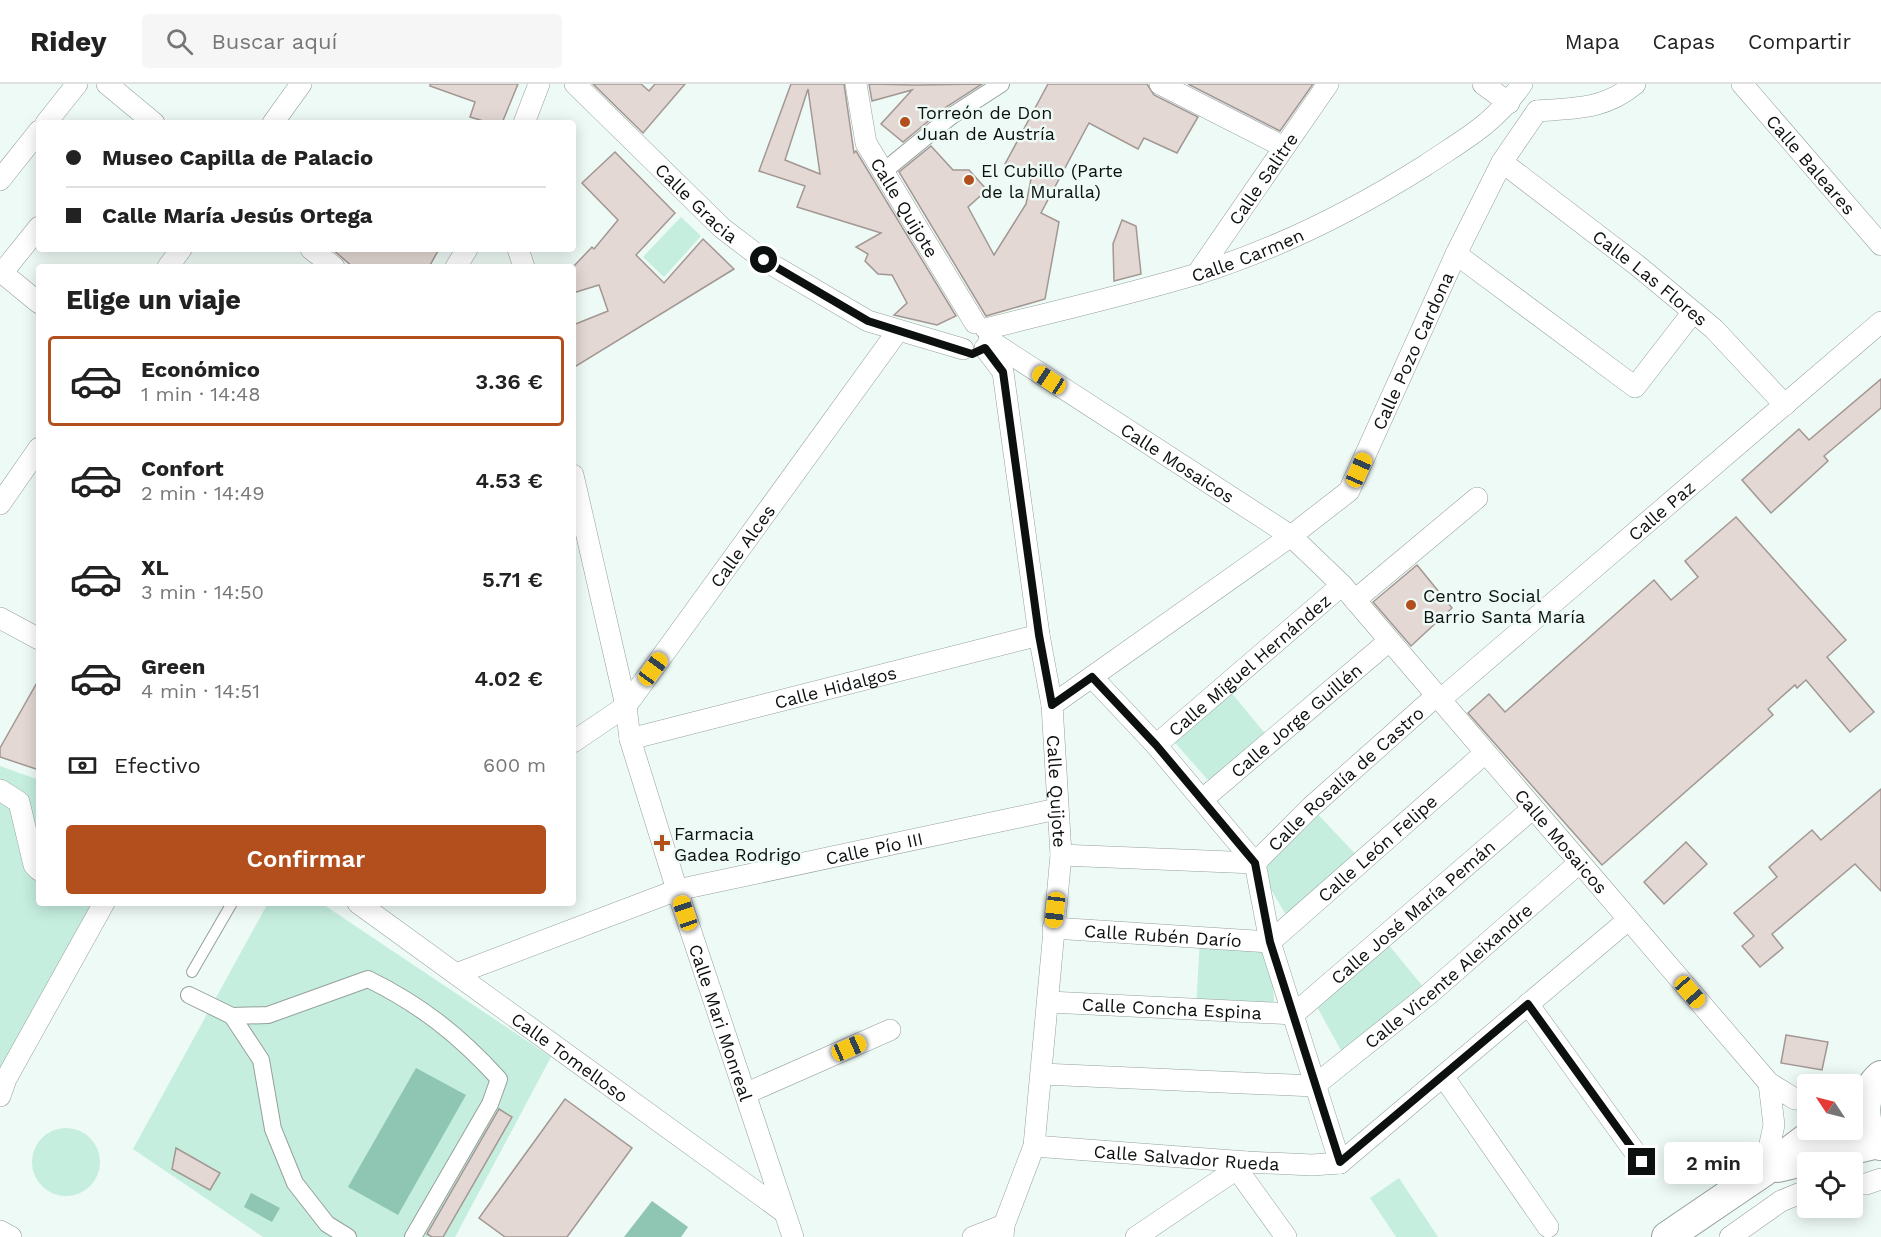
<!DOCTYPE html>
<html lang="es">
<meta charset="utf-8">
<style>
:root{--surface:#fff;--page:#f6f6f6;--text:#222;--muted:#767676;--line:#e0e0e0;--accent:#b34e1d}
body{margin:0;font-family:"Work Sans",sans-serif;background:var(--page);color:var(--text);height:100vh;display:flex;flex-direction:column;font-size:22px;white-space:nowrap}
*{box-sizing:border-box;margin:0}
p{font-size:20px;color:var(--muted)}
.icon{flex:none;width:33px;height:33px;fill:none;stroke:currentColor;stroke-width:2;stroke-linecap:round;stroke-linejoin:round}
.map{position:relative;flex:1;overflow:hidden}
.sheet{position:absolute;left:36px;top:180px;width:540px;height:642px;display:flex;flex-direction:column;background:var(--surface);border-radius:6px;box-shadow:0 3px 15px #0003}
.sheet>*{flex:none}
.guide{position:absolute;left:36px;top:36px;width:540px;height:132px;border-radius:6px;box-shadow:0 3px 15px #0003;display:grid;align-content:center;height:132px;padding:0 30px;background:var(--surface)}
.needle{width:39px;rotate:305deg}
.fabs{position:absolute;left:1797px;top:990px;display:grid;gap:12px}
.fabs a{display:grid;place-items:center;width:66px;height:66px;border-radius:6px;background:var(--surface);box-shadow:0 3px 15px #0003;font-size:30px}
.end{position:absolute;width:27px;height:27px;margin:-14px;border:8px solid #0c100e;background:#fff;box-shadow:0 0 0 3px #fff}
.from{border-radius:50%}
.bubble{position:absolute;height:42px;border-radius:6px;background:var(--surface);box-shadow:0 3px 15px #0003;font-size:20px;font-weight:600;line-height:42px;text-align:center}
.car{position:absolute;width:18px;height:36px;margin:-18px -9px;border-radius:8px;box-shadow:0 0 4px 2px #0007;background:linear-gradient(#f5c518 24%,#345 0 40%,#f5c518 0 76%,#345 0 86%,#f5c518 0)}
.guide b{display:flex;align-items:center;gap:21px;height:57px;font-size:22px}
.guide b+b{border-top:2px solid var(--line)}
.guide i{width:15px;height:15px;background:var(--text)}
ul{padding:0;list-style:none}
li{display:flex;align-items:center;gap:18px;height:90px;margin:0 12px 9px;padding:0 18px;border:3px solid transparent;border-radius:6px}
li div{flex:1}
li b{display:block;font-size:22px}
li em{font-style:normal;font-weight:600}
li.current{border-color:var(--accent)}
li>.icon{width:54px;height:54px;stroke-width:1.5}
h2{padding:0 30px;font-size:27px;line-height:72px}
.pay{display:flex;align-items:center;gap:15px;height:66px;padding:0 30px;font-size:22px}
.pay p{margin-inline-start:auto}
.button{display:flex;gap:12px;margin-top:auto;padding:12px 30px}
.button a{flex:1;height:69px;border-radius:6px;background:var(--accent);color:#fff;font-size:24px;font-weight:600;line-height:69px;text-align:center}
header{display:flex;align-items:center;gap:36px;box-sizing:border-box;height:84px;padding:0 30px;background:var(--surface);border-bottom:2px solid var(--line)}
header strong{font-size:28px}
nav{display:flex;gap:33px;margin-inline-start:auto;font-size:21px}
.search{width:420px;height:54px;background:var(--page);display:flex;align-items:center;gap:15px;box-sizing:border-box;padding:0 21px;border-radius:6px;color:var(--muted);font-size:22px}
.map>svg:first-child{display:block}
</style>
<header>
<strong>Ridey</strong>
<div class="search"><svg class="icon" aria-label="search" viewBox="0 0 24 24"><circle cx="10" cy="10" r="6"/><path d="M15 15l6 6"/></svg>Buscar aquí</div>
<nav><a>Mapa</a><a>Capas</a><a>Compartir</a></nav>
</header>
<div class="map">
<svg width="1881" height="1153" viewBox="0 0 1881 1153">
<rect width="100%" height="100%" fill="#eefaf5"/>
<g fill="#c5eedf">
<path d="M 681,133 L 701,152 L 664,193 L 643,173 Z"/>
<path d="M 1226,602 L 1272,658 L 1217,706 L 1169,652 Z"/>
<path d="M 0,682 L 39,696 L 39,819 L 93,819 L 0,986 Z"/>
<path d="M 1311,723 L 1361,776 L 1291,839 L 1255,779 Z"/>
<path d="M 268,819 L 321,819 L 551,973 L 455,1153 L 263,1153 L 133,1065 Z"/>
<path d="M 1200,854 L 1270,858 L 1275,930 L 1196,926 Z"/>
<path d="M 1383,854 L 1429,910 L 1347,977 L 1312,914 Z"/>
<circle cx="66" cy="1078" r="34"/>
<path d="M 1399,1094 L 1438,1153 L 1396,1153 L 1370,1114 Z"/>
</g>
<g fill="#8fc5b3">
<path d="M 416,984 L 466,1011 L 398,1131 L 348,1103 Z"/>
<path d="M 251,1109 L 280,1124 L 272,1138 L 244,1123 Z"/>
<path d="M 652,1117 L 688,1143 L 681,1153 L 624,1153 Z"/>
</g>
<g fill="#e3d8d3" stroke="#a29793" stroke-width="1.5" fill-rule="evenodd">
<path d="M 430,0 L 518,0 L 502,39 L 490,39 L 470,33 L 475,18 L 430,2 Z"/>
<path d="M 593,0 L 641,0 L 649,7 L 655,0 L 685,0 L 643,49 Z"/>
<path d="M 791,0 L 844,0 L 854,69 L 856,67 L 956,232 L 937,241 L 894,231 L 907,219 L 892,191 L 878,190 L 865,177 L 868,170 L 856,163 L 881,149 L 797,123 L 805,102 L 759,87 ZM 808,5 L 820,90 L 785,76 Z"/>
<path d="M 869,0 L 916,1 L 982,0 L 943,25 L 903,58 L 881,40 L 912,6 L 872,17 Z"/>
<path d="M 1048,0 L 1147,0 L 1154,11 L 1198,33 L 1177,69 L 1144,54 L 1138,65 L 1089,39 L 1041,129 L 1059,138 L 1045,215 L 986,232 L 899,88 L 931,62 L 953,86 L 969,86 L 987,106 L 968,123 L 994,171 L 1026,120 L 1031,95 L 1005,80 Z"/>
<path d="M 1188,0 L 1313,0 L 1280,47 Z"/>
<path d="M 615,68 L 675,129 L 636,171 L 664,199 L 703,155 L 734,185 L 573,284 L 573,241 L 608,227 L 599,201 L 573,209 L 573,183 L 592,163 L 594,165 L 618,136 L 582,99 Z"/>
<path d="M 1122,136 L 1136,142 L 1141,190 L 1114,197 L 1113,160 Z"/>
<path d="M 332,165 L 439,165 L 429,183 L 353,183 Z"/>
<path d="M 1881,295 L 1881,324 L 1824,372 L 1828,377 L 1771,429 L 1742,396 L 1799,345 L 1809,356 Z"/>
<path d="M 1736,433 L 1846,556 L 1827,573 L 1874,628 L 1850,648 L 1806,596 L 1797,604 L 1795,601 L 1768,625 L 1773,631 L 1602,781 L 1468,629 L 1489,610 L 1505,628 L 1654,496 L 1671,516 L 1698,493 L 1685,477 Z"/>
<path d="M 1417,481 L 1452,524 L 1411,562 L 1373,518 Z"/>
<path d="M 39,595 L 39,686 L 0,673 L 0,664 Z"/>
<path d="M 1881,705 L 1881,807 L 1855,780 L 1772,850 L 1783,864 L 1760,883 L 1742,862 L 1754,852 L 1734,829 L 1777,793 L 1769,783 L 1812,746 L 1821,756 Z"/>
<path d="M 1686,758 L 1707,780 L 1664,820 L 1644,798 Z"/>
<path d="M 1786,951 L 1828,958 L 1822,986 L 1781,979 Z"/>
<path d="M 565,1015 L 632,1064 L 567,1153 L 505,1153 L 479,1134 Z"/>
<path d="M 499,1025 L 512,1033 L 443,1153 L 432,1153 L 427,1150 Z"/>
<path d="M 176,1064 L 220,1089 L 210,1106 L 172,1085 Z"/>
</g>
<g fill="none" stroke-linecap="round" stroke-linejoin="round">
<g stroke="#95a09c" stroke-width="12">
<path id="service" d="M 192,888 L 232,819"/>
</g>
<g stroke="#95a09c" stroke-width="18">
<g id="pedestrian">
<path d="M 884,87 L 950,33 L 1001,0"/>
<path d="M 189,911 L 232,932 L 268,931 L 368,895 C 421,921 460,952 499,995 L 490,1020 L 413,1153"/>
<path d="M 232,932 L 261,976 L 273,1045 L 295,1099 L 327,1140 L 348,1153"/>
</g>
</g>
<g stroke="#95a09c" stroke-width="22">
<g id="minor">
<path d="M 107,0 L 154,39"/>
<path id="s1" d="M 575,0 L 722,144 L 764,176 L 868,237 L 963,265"/>
<path id="s2" d="M 856,0 L 866,59 L 975,239"/>
<path d="M 1160,0 L 1284,63"/>
<path d="M 1483,0 L 1509,19"/>
<path id="s3" d="M 1742,0 L 1881,161"/>
<path d="M 1537,27 C 1574,24 1604,26 1635,0"/>
<path d="M 46,39 L 77,0"/>
<path d="M 273,39 L 301,0"/>
<path d="M 524,39 L 539,0"/>
<path id="s4" d="M 1502,78 L 1638,182 L 1714,245 L 1785,321"/>
<path d="M 0,96 L 39,47"/>
<path d="M 311,165 L 334,183"/>
<path d="M 518,165 L 524,183"/>
<path d="M 1456,170 L 1635,303 L 1693,228"/>
<path d="M 168,183 L 181,165"/>
<path d="M 456,183 L 467,165"/>
<path d="M 0,187 L 39,219"/>
<path d="M 2,189 L 39,143"/>
<path id="s5" d="M 1197,190 L 1328,0"/>
<path id="s6" d="M 986,245 C 1056,227 1127,211 1197,190 C 1277,165 1355,126 1426,81 C 1466,54 1493,41 1522,0"/>
<path id="s7" d="M 989,256 L 1291,452 L 1342,501 L 1769,999 L 1795,1015 L 1808,1016"/>
<path id="s8" d="M 985,264 L 1003,288 L 1039,551 L 1052,621 L 1061,771 L 1034,1062 L 1004,1141 L 1003,1153"/>
<path id="s9" d="M 573,391 L 626,622 L 630,655 L 677,806 L 793,1153"/>
<path d="M 0,420 L 39,364"/>
<path d="M 1355,516 L 1477,414"/>
<path d="M 0,534 L 39,555"/>
<path d="M 1092,593 L 1156,661 L 1255,779 L 1270,858 L 1340,1079"/>
<path id="s10" d="M 1441,615 L 1881,238"/>
<path id="s11" d="M 1052,621 L 1291,452 L 1349,407 L 1456,170 L 1502,78 L 1537,27"/>
<path id="s12" d="M 630,655 L 1039,551"/>
<path id="s13" d="M 573,658 L 626,622 L 897,248"/>
<path id="s14" d="M 1156,661 L 1342,501"/>
<path d="M 0,706 L 19,718 L 34,781 L 39,786"/>
<path id="s15" d="M 1203,715 L 1389,557"/>
<path id="s16" d="M 1061,771 L 1255,779 L 1311,723 L 1436,612"/>
<path id="s17" d="M 358,819 L 784,1128"/>
<path id="s18" d="M 1053,844 L 1270,858 L 1485,669"/>
<path id="s19" d="M 456,890 L 677,806 L 1057,725"/>
<path id="s20" d="M 1049,918 L 1294,930 L 1532,725"/>
<path d="M 1528,920 L 1642,1078"/>
<path id="s21" d="M 1042,990 L 1314,1002 L 1429,910 L 1579,779"/>
<path d="M 1443,992 L 1548,1143"/>
<path d="M 747,1009 L 890,946"/>
<path d="M 0,1012 L 6,995 L 104,819"/>
<path id="s22" d="M 1034,1062 L 1247,1078 L 1312,1081 L 1340,1079"/>
<path d="M 1340,1079 L 1628,836"/>
<path d="M 1237,1085 L 1286,1153"/>
<path d="M 1764,1087 L 1774,1041 L 1769,999"/>
<path d="M 1852,1100 L 1866,1100 L 1881,1095"/>
<path d="M 0,1147 L 11,1153"/>
<path d="M 973,1153 L 1004,1141"/>
<path d="M 1136,1153 L 1247,1078"/>
<path d="M 1730,1153 L 1781,1117 L 1808,1106"/>
</g>
</g>
<g stroke="#95a09c" stroke-width="32">
<g id="secondary">
<path d="M 1881,992 C 1860,1010 1860,1043 1881,1061"/>
<path d="M 1778,1083 L 1878,1059"/>
<path d="M 1667,1153 L 1764,1087 L 1818,1046"/>
</g>
</g>
<use href="#service" stroke="#fff" stroke-width="10"/>
<use href="#pedestrian" stroke="#fff" stroke-width="16"/>
<use href="#minor" stroke="#fff" stroke-width="21"/>
<use href="#secondary" stroke="#fff" stroke-width="30"/>
</g>
<g fill="none" stroke-linecap="round" stroke-linejoin="round">
<path stroke="#0c100e" stroke-width="8" d="M 764,176 L 868,237 L 972,270 L 985,264 L 1003,288 L 1039,551 L 1052,621 L 1092,593 L 1156,661 L 1255,779 L 1270,858 L 1340,1078 L 1528,920 L 1642,1078"/>
</g>
<g fill="#b34e1d" stroke="#eefaf5" stroke-width="2">
<circle cx="905" cy="38" r="6"/>
<circle cx="969" cy="96" r="6"/>
<circle cx="1411" cy="521" r="6"/>
<path d="M659 750h6v6h6v6h-6v6h-6v-6h-6v-6h6z"/>
</g>
<g text-anchor="middle" dominant-baseline="central" stroke-width="5" stroke-linejoin="round" paint-order="stroke">
<g font-size="18" fill="#0c100e" stroke="#eefaf5" text-anchor="start">
<text x="917" y="28">Torreón de Don<tspan x="917" dy="21">Juan de Austría</tspan></text>
<text x="981" y="86">El Cubillo (Parte<tspan x="981" dy="21">de la Muralla)</tspan></text>
<text x="1423" y="511">Centro Social<tspan x="1423" dy="21">Barrio Santa María</tspan></text>
<text x="674" y="749">Farmacia<tspan x="674" dy="21">Gadea Rodrigo</tspan></text>
</g>
<g font-size="18" fill="#0c100e" stroke="#eefaf5">
<text stroke="none"><textPath href="#s3" startOffset="106">Calle Baleares</textPath></text>
<text stroke="none"><textPath href="#s5" startOffset="116">Calle Salitre</textPath></text>
<text stroke="none"><textPath href="#s1" startOffset="170">Calle Gracia</textPath></text>
<text stroke="none"><textPath href="#s2" startOffset="135">Calle Quijote</textPath></text>
<text stroke="none"><textPath href="#s6" startOffset="272">Calle Carmen</textPath></text>
<text stroke="none"><textPath href="#s4" startOffset="188">Calle Las Flores</textPath></text>
<text stroke="none"><textPath href="#s11" startOffset="520">Calle Pozo Cardona</textPath></text>
<text stroke="none"><textPath href="#s7" startOffset="225">Calle Mosaicos</textPath></text>
<text stroke="none"><textPath href="#s10" startOffset="290">Calle Paz</textPath></text>
<text stroke="none"><textPath href="#s13" startOffset="262">Calle Alces</textPath></text>
<text stroke="none"><textPath href="#s14" startOffset="123">Calle Miguel Hernández</textPath></text>
<text stroke="none"><textPath href="#s12" startOffset="212">Calle Hidalgos</textPath></text>
<text stroke="none"><textPath href="#s15" startOffset="122">Calle Jorge Guillén</textPath></text>
<text stroke="none"><textPath href="#s16" startOffset="318">Calle Rosalía de Castro</textPath></text>
<text stroke="none"><textPath href="#s8" startOffset="453">Calle Quijote</textPath></text>
<text stroke="none"><textPath href="#s7" startOffset="768">Calle Mosaicos</textPath></text>
<text stroke="none"><textPath href="#s18" startOffset="360">Calle León Felipe</textPath></text>
<text stroke="none"><textPath href="#s19" startOffset="438">Calle Pío III</textPath></text>
<text stroke="none"><textPath href="#s20" startOffset="402">Calle José María Pemán</textPath></text>
<text stroke="none"><textPath href="#s18" startOffset="110">Calle Rubén Darío</textPath></text>
<text stroke="none"><textPath href="#s21" startOffset="446">Calle Vicente Aleixandre</textPath></text>
<text stroke="none"><textPath href="#s20" startOffset="123">Calle Concha Espina</textPath></text>
<text stroke="none"><textPath href="#s9" startOffset="568">Calle Mari Monreal</textPath></text>
<text stroke="none"><textPath href="#s17" startOffset="262">Calle Tomelloso</textPath></text>
<text stroke="none"><textPath href="#s22" startOffset="153">Calle Salvador Rueda</textPath></text>
</g>
</g>
</svg>
<div class="fabs">
<a><svg class="needle" viewBox="-14 -14 28 28"><path d="M0-13l5 13h-10z" fill="#e53935"/><path d="M0 13l5-13h-10z" fill="#767676"/></svg></a>
<a><svg class="icon" aria-label="locate" viewBox="0 0 24 24"><circle cx="12" cy="12" r="6"/><path d="M12 2v4M12 18v4M2 12h4M18 12h4"/></svg></a>
</div>
<i class="end from" style="left:764px;top:176px"></i>
<i class="end" style="left:1642px;top:1078px"></i>
<div class="bubble" style="left:1664px;top:1058px;width:99px">2 min</div>
<i class="car" style="left:1049px;top:296px;rotate:303deg"></i>
<i class="car" style="left:1359px;top:386px;rotate:24deg"></i>
<i class="car" style="left:653px;top:585px;rotate:36deg"></i>
<i class="car" style="left:1055px;top:826px;rotate:187deg"></i>
<i class="car" style="left:685px;top:829px;rotate:341deg"></i>
<i class="car" style="left:1690px;top:908px;rotate:139deg"></i>
<i class="car" style="left:849px;top:964px;rotate:66deg"></i>
<div class="guide">
<b><i class="from"></i>Museo Capilla de Palacio</b>
<b><i></i>Calle María Jesús Ortega</b>
</div>
<section class="sheet">
<h2>Elige un viaje</h2>
<ul>
<li class="current"><svg class="icon" aria-label="car" viewBox="0 0 24 24"><path d="M5 17H2v-5l4-1 3-4h7l3 4 3 1v5h-3M9 17h6M6 11h13"/><circle cx="7" cy="17" r="2"/><circle cx="17" cy="17" r="2"/></svg><div><b>Económico</b><p>1 min · 14:48</p></div><em>3.36 €</em></li>
<li><svg class="icon" aria-label="car" viewBox="0 0 24 24"><path d="M5 17H2v-5l4-1 3-4h7l3 4 3 1v5h-3M9 17h6M6 11h13"/><circle cx="7" cy="17" r="2"/><circle cx="17" cy="17" r="2"/></svg><div><b>Confort</b><p>2 min · 14:49</p></div><em>4.53 €</em></li>
<li><svg class="icon" aria-label="car" viewBox="0 0 24 24"><path d="M5 17H2v-5l4-1 3-4h7l3 4 3 1v5h-3M9 17h6M6 11h13"/><circle cx="7" cy="17" r="2"/><circle cx="17" cy="17" r="2"/></svg><div><b>XL</b><p>3 min · 14:50</p></div><em>5.71 €</em></li>
<li><svg class="icon" aria-label="car" viewBox="0 0 24 24"><path d="M5 17H2v-5l4-1 3-4h7l3 4 3 1v5h-3M9 17h6M6 11h13"/><circle cx="7" cy="17" r="2"/><circle cx="17" cy="17" r="2"/></svg><div><b>Green</b><p>4 min · 14:51</p></div><em>4.02 €</em></li>
</ul>
<div class="pay"><svg class="icon" aria-label="cash" viewBox="0 0 24 24"><path d="M3 7h18v10H3z"/><circle cx="12" cy="12" r="2"/></svg>Efectivo<p>600 m</p></div>
<div class="button"><a>Confirmar</a></div>
</section>
</div>
